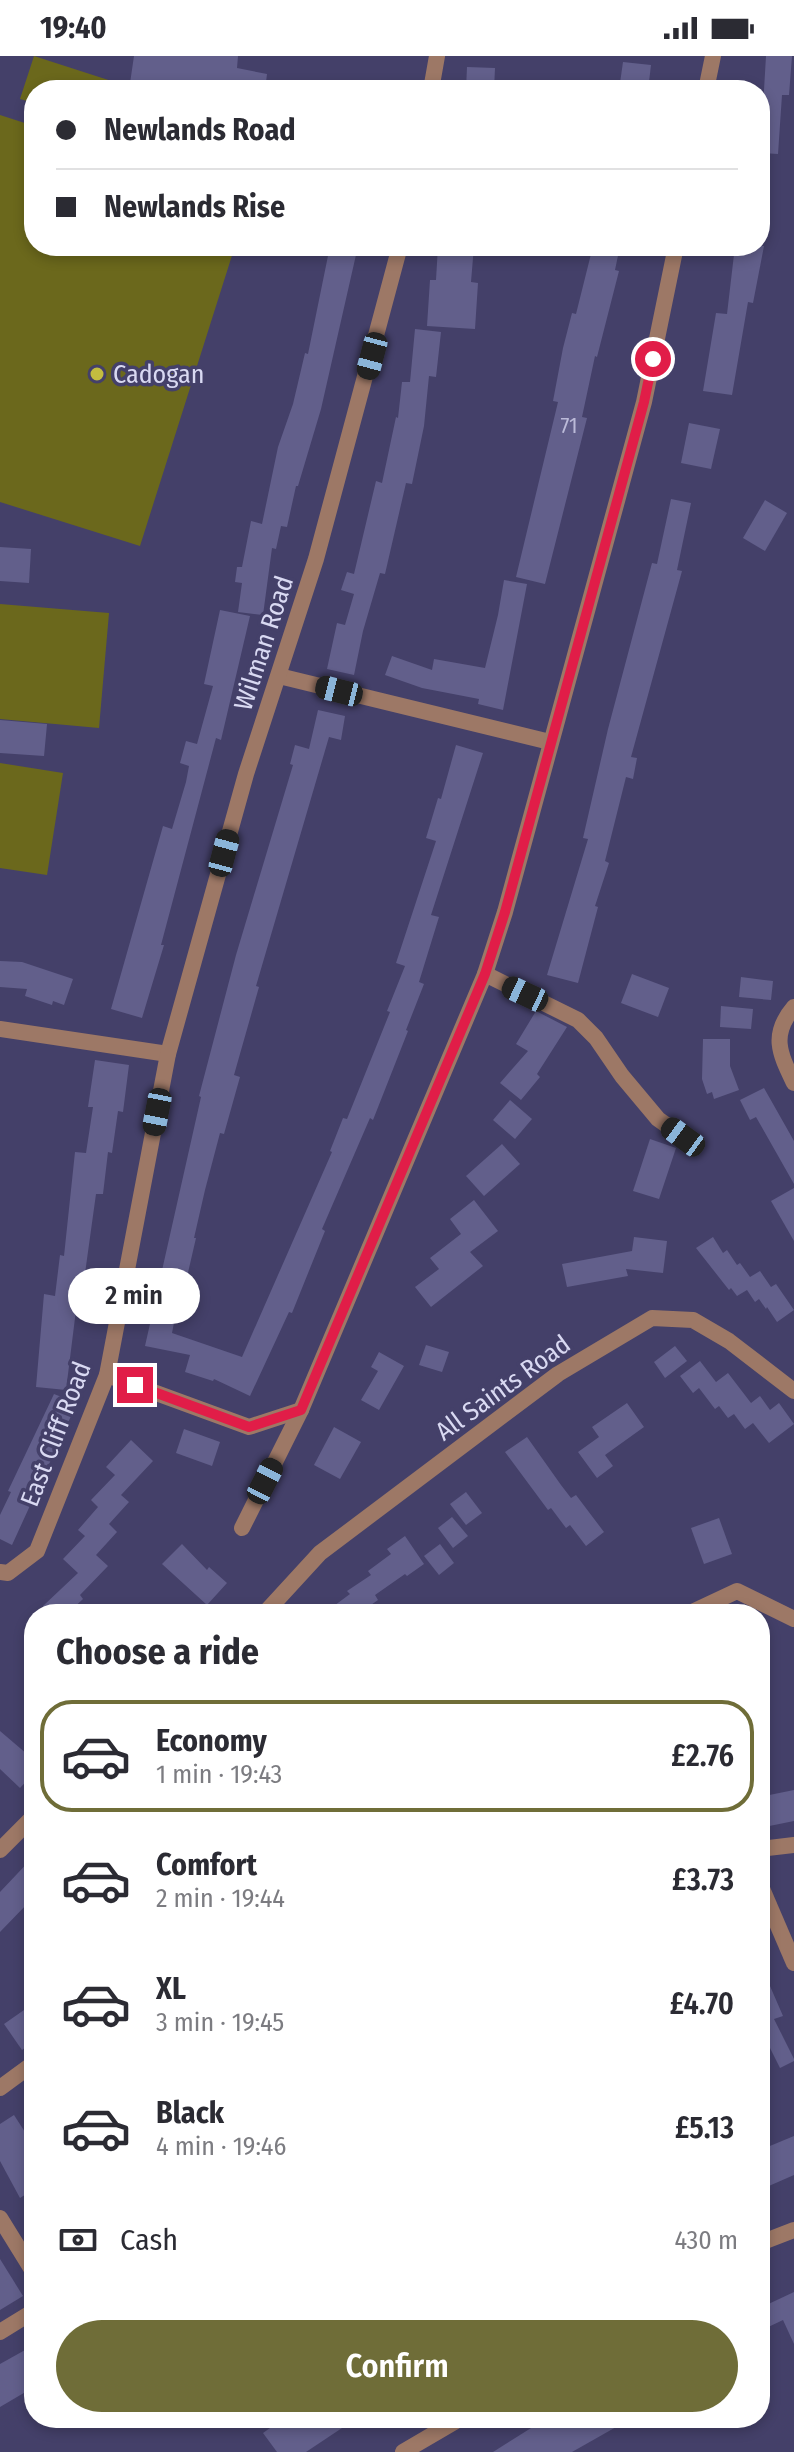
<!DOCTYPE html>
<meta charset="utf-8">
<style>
:root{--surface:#fff;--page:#f2f2f3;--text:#2b2b33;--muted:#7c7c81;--line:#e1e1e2;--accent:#6f6d38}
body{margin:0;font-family:"Fira Sans Condensed",sans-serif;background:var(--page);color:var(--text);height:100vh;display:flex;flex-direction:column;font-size:30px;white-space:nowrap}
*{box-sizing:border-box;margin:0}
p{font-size:26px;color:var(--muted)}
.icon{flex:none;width:44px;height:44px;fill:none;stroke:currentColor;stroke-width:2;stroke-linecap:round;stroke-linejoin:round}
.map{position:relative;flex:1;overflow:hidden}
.side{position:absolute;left:24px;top:1548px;width:746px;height:824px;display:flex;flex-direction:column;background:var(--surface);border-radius:32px;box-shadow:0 4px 12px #0003}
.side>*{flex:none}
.top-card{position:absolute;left:24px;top:24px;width:746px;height:176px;border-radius:32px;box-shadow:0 4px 12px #0003;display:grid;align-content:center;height:176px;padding:0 32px;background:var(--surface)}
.end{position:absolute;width:36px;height:36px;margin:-18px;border:10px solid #e11d48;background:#fff;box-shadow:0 0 0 4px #fff}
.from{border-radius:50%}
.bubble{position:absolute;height:56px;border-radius:28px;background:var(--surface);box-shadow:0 4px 12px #0003;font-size:26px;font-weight:600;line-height:56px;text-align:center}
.car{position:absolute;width:24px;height:48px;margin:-24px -12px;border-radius:10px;box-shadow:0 0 6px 2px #0007;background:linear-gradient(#222 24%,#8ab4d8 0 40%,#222 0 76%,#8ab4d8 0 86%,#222 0)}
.top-card b{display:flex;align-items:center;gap:28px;height:76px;font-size:30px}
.top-card b+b{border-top:2px solid var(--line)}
.top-card i{width:20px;height:20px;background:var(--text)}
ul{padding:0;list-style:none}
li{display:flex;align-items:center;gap:24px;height:112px;margin:0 16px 12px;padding:0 16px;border:4px solid transparent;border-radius:32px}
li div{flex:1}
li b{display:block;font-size:30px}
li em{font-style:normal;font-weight:600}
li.active{border-color:var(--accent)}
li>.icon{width:72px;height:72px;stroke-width:1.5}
h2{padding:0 32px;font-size:36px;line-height:96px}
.pay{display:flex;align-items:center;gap:20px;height:88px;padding:0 32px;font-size:30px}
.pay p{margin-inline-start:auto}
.primary-button{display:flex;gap:16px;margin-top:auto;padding:16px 32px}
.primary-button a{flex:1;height:92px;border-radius:48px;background:var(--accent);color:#fff;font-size:32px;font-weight:600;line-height:92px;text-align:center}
.status{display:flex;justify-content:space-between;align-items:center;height:56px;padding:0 40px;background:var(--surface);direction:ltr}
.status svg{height:22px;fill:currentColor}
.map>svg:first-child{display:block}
</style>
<div class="status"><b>19:40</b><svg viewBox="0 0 49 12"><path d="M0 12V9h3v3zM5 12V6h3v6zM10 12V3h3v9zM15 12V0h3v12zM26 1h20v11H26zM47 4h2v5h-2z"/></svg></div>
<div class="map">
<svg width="794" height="2396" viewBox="0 0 794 2396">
<rect width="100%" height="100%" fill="#444069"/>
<g fill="#6b681c">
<path d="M 34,0 L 127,30 L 126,34 L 34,34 L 34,47 L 20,43 Z"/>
<path d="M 0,59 L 34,70 L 34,190 L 235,190 L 140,490 L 0,446 Z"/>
<path d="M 0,548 L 109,557 L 99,672 L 0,663 Z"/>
<path d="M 0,707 L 63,717 L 47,819 L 0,812 Z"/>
</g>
<g fill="#625f8b">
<path d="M 134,0 L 238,0 L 237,12 L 267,18 L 265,34 L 129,34 Z"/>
<path d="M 766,0 L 792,0 L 789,39 L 782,39 L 778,98 L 760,97 L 760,51 L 763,51 Z"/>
<path d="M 623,6 L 651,9 L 648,34 L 619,34 Z"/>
<path d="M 467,11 L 495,12 L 494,34 L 466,34 Z"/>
<path d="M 330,190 L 358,190 L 321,353 L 298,430 L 296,430 L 287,471 L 281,470 L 276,493 L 272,492 L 263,559 L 238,556 L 242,527 L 235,526 L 237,511 L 242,511 L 251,465 L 262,468 L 278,391 L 293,348 L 305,297 L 308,298 Z"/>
<path d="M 438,190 L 474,190 L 471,226 L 478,227 L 475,273 L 427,270 L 430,224 L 436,224 Z"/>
<path d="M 593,190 L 620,190 L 615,214 L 619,215 L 597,301 L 595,300 L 582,361 L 587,362 L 545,528 L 516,521 L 558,346 L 553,345 L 563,292 L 572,257 L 576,258 Z"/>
<path d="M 735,190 L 764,190 L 753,247 L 748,246 L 732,339 L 703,335 L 716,257 L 727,258 Z"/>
<path d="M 415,273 L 441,276 L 436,321 L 429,320 L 424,370 L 412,428 L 406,427 L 385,518 L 380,517 L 363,575 L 354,619 L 327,613 L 337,567 L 345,569 L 354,538 L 341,534 L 347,516 L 354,518 L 376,425 L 382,427 L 396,361 L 398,362 L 402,326 L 410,326 Z"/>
<path d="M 689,367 L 720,373 L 711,413 L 681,407 Z"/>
<path d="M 671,443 L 691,447 L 677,514 L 682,515 L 631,701 L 637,702 L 633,723 L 626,721 L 605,805 L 609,807 L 595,850 L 598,851 L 578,927 L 547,919 L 588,783 L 583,782 L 608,673 L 652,507 L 657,508 Z"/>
<path d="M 765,444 L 787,457 L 765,495 L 743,482 Z"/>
<path d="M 0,491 L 31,493 L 29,527 L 0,525 Z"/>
<path d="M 504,524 L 527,528 L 503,654 L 478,648 L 479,643 L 422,632 L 385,619 L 392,600 L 432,614 L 434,603 L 485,612 L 498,559 Z"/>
<path d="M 220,554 L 250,560 L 221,684 L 216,682 L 161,889 L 164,889 L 142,962 L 111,953 L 163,770 L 172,773 L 186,726 L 189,710 L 180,707 L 186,685 L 197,688 L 213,630 L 204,628 Z"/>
<path d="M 318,654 L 345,660 L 341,684 L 329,681 L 256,930 L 259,931 L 234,1019 L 240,1021 L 224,1078 L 220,1077 L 205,1134 L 194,1182 L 196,1182 L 187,1221 L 183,1220 L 172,1277 L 242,1301 L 332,1096 L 330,1095 L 343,1062 L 347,1063 L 390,956 L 387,955 L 405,910 L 396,907 L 436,785 L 426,782 L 438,742 L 441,743 L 456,689 L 483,697 L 431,859 L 439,861 L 419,926 L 424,928 L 406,974 L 408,975 L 373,1064 L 370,1062 L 322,1173 L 325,1175 L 292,1257 L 289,1256 L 250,1340 L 214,1323 L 213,1325 L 185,1316 L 190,1299 L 145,1290 L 201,1041 L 199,1040 L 236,899 L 293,709 L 290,708 L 295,689 L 309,693 Z"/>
<path d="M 0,664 L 47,668 L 44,700 L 0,697 Z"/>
<path d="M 0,905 L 22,906 L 73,923 L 64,949 L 53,945 L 52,949 L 25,940 L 27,933 L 0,931 Z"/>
<path d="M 632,918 L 669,932 L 658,961 L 621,947 Z"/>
<path d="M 741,921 L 773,925 L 771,944 L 739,941 Z"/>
<path d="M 721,950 L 753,953 L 751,973 L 720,971 Z"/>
<path d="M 536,955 L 567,971 L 537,1018 L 540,1021 L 521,1044 L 500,1027 L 528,995 L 516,988 Z"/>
<path d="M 703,983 L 730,983 L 730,1010 L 739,1034 L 714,1043 L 712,1036 L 707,1038 L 702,1023 Z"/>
<path d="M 95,1004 L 129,1009 L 123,1056 L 118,1055 L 112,1097 L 108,1096 L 103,1138 L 96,1138 L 82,1239 L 78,1238 L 66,1334 L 36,1331 L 44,1238 L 55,1240 L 60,1199 L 64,1200 L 75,1096 L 86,1097 L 93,1051 L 88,1051 Z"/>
<path d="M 764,1032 L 794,1085 L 794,1128 L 756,1061 L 750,1064 L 740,1044 Z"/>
<path d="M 510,1044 L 532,1063 L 515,1083 L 493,1064 Z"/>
<path d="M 650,1083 L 676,1092 L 659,1143 L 633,1135 Z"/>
<path d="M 502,1088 L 520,1108 L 484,1140 L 466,1120 Z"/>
<path d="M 794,1132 L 794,1185 L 771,1145 Z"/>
<path d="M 474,1144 L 498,1175 L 470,1196 L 483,1210 L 431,1251 L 415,1231 L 439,1213 L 430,1202 L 461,1178 L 450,1163 Z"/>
<path d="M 634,1181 L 667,1185 L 663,1217 L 626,1213 L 628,1220 L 567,1231 L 562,1208 L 632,1195 Z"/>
<path d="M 713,1181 L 723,1197 L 727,1194 L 737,1209 L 740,1207 L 750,1221 L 760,1215 L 771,1231 L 776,1228 L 794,1254 L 777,1266 L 767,1251 L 766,1253 L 759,1243 L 755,1246 L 747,1234 L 737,1240 L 731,1232 L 729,1234 L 696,1192 Z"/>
<path d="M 426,1289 L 449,1296 L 442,1316 L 419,1309 Z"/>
<path d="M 675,1290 L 687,1305 L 665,1322 L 654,1306 Z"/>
<path d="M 379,1296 L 404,1310 L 379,1354 L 361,1344 L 378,1315 L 371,1311 Z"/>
<path d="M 700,1305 L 716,1326 L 728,1317 L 751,1347 L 760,1340 L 770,1354 L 779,1347 L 794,1368 L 769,1387 L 753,1367 L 745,1373 L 734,1358 L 728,1362 L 719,1350 L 715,1353 L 699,1332 L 693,1337 L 680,1320 Z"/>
<path d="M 54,1338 L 77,1347 L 12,1489 L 0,1483 L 0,1459 L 11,1436 L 8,1435 Z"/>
<path d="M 627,1347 L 644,1371 L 605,1399 L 613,1410 L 597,1422 L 578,1396 L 599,1381 L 592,1371 Z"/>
<path d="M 334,1371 L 361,1386 L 340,1423 L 314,1409 Z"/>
<path d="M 184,1373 L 220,1386 L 212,1410 L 176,1397 Z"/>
<path d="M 527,1381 L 561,1429 L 571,1442 L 576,1439 L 604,1476 L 586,1490 L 570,1469 L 566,1472 L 551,1452 L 548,1454 L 505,1396 Z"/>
<path d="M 131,1384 L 153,1405 L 121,1439 L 129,1446 L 109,1468 L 117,1476 L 96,1499 L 108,1510 L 80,1539 L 83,1543 L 67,1558 L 51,1558 L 43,1550 L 78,1517 L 63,1503 L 85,1480 L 78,1474 L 98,1451 L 91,1444 L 115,1419 L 106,1411 Z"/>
<path d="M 466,1436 L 482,1457 L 466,1469 L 450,1448 Z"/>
<path d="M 452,1461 L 468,1480 L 453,1492 L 438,1472 Z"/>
<path d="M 719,1462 L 732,1498 L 704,1508 L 691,1472 Z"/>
<path d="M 405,1480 L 424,1508 L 407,1520 L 405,1518 L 375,1539 L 378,1544 L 358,1558 L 323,1558 L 350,1538 L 347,1535 L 371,1519 L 368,1515 L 391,1498 L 387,1493 Z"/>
<path d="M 182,1488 L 207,1514 L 209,1511 L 227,1527 L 207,1549 L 162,1508 Z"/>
<path d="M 440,1488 L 454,1507 L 439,1519 L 424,1500 Z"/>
<path d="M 0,1675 L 34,1704 L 34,1717 L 20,1732 L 0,1713 Z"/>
<path d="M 794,1734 L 794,1765 L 760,1772 L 760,1741 Z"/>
<path d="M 34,1800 L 34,1837 L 32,1836 L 26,1842 L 29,1846 L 0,1876 L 0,1836 Z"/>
<path d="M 760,1907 L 783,1960 L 774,1963 L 794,2003 L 794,2005 L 780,2012 L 760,1972 Z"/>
<path d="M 34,1947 L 34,1985 L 22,1994 L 4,1968 Z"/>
<path d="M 14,2059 L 34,2090 L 34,2133 L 20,2142 L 0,2105 L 0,2068 Z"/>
<path d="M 794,2080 L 794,2119 L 760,2134 L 760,2094 Z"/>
<path d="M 0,2203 L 23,2240 L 0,2254 Z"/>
<path d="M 794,2236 L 794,2288 L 783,2264 L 760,2275 L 760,2252 Z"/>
<path d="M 34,2289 L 34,2331 L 0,2351 L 0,2308 Z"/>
<path d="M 284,2362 L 357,2362 L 306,2396 L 277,2396 L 263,2377 Z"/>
<path d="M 547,2362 L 632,2362 L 572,2396 L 493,2396 Z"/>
</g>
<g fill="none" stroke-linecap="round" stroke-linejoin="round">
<g stroke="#9d7866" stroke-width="16">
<path d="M 431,34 L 437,0"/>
<path d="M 706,34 L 713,0"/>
<path d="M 279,620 L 550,686"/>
<path d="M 485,918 L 578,964 L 596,982 L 622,1020 L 658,1063 L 692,1087"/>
<path d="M 794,951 C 770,979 780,998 794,1027"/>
<path d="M 0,973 L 168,998"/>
<path d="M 107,1319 L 249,1371 L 301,1354"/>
<path d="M 242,1472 L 301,1354 L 485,918 L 505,856 L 644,346 L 676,190"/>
<path d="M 0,1516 L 8,1517 L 37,1495 L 107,1319 L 168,998 L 246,718 L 316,503 L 400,190"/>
<path d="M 264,1558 L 320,1497 L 558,1318 L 652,1262 L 693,1264 L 729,1285 L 794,1335"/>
<path d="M 688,1558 L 737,1535 L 794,1563"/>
<path d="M 760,1793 L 794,1789"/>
<path d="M 0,1794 L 34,1760"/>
<path d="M 760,1828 L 794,1907"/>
<path d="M 0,2032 L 34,2007"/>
<path d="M 0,2162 L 34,2217"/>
<path d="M 760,2187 L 794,2174"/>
<path d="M 0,2276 L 34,2255"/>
<path d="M 403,2396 L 461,2362"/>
</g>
</g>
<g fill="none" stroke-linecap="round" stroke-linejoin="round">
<path stroke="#e11d48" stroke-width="10" d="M 135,1329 L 249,1371 L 301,1354 L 485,918 L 505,856 L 644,346 L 653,303"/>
</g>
<circle fill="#c3bd3f" stroke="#444069" stroke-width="3" cx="97" cy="318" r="8"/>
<g text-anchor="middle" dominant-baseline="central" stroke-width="7" stroke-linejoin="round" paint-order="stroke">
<g font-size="22" fill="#bbbad8">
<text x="569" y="369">71</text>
</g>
<g font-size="26" fill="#d9d9f2" stroke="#444069" text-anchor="start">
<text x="113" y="318">Cadogan</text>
</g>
<g font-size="26" fill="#d9d9f2" stroke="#444069">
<text transform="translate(264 587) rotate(-72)">Wilman Road</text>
<text transform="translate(503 1332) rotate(-36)">All Saints Road</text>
<text transform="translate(56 1378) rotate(-69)">East Cliff Road</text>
</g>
</g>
</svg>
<i class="end from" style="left:653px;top:303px"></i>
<i class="end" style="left:135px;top:1329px"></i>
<div class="bubble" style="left:68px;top:1212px;width:132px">2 min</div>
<i class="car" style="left:372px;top:300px;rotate:195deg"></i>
<i class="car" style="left:339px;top:635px;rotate:284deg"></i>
<i class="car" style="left:224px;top:797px;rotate:15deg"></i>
<i class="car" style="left:525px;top:938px;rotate:295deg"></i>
<i class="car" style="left:157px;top:1056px;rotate:191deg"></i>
<i class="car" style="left:683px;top:1081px;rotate:306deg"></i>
<i class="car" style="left:265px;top:1425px;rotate:27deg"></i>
<div class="top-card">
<b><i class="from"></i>Newlands Road</b>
<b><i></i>Newlands Rise</b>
</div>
<section class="side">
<h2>Choose a ride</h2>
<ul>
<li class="active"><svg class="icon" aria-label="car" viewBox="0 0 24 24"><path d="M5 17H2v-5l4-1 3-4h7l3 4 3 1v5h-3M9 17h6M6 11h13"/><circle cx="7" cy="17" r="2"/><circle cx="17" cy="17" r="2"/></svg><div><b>Economy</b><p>1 min · 19:43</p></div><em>£2.76</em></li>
<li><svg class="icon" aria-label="car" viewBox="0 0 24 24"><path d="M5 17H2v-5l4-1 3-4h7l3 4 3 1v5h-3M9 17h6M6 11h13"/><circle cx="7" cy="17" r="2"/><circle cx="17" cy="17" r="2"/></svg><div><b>Comfort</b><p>2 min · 19:44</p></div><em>£3.73</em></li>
<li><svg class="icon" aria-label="car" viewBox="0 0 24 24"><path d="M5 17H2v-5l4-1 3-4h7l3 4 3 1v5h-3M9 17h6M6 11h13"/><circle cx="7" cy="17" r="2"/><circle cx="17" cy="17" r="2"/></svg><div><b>XL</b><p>3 min · 19:45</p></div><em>£4.70</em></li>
<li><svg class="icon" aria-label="car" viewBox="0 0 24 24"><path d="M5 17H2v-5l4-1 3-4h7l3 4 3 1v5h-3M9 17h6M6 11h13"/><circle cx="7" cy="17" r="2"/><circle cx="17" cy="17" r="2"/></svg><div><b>Black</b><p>4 min · 19:46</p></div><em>£5.13</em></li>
</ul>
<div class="pay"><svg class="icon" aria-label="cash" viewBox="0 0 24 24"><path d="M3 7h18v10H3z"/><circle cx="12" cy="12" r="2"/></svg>Cash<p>430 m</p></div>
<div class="primary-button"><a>Confirm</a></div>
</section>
</div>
